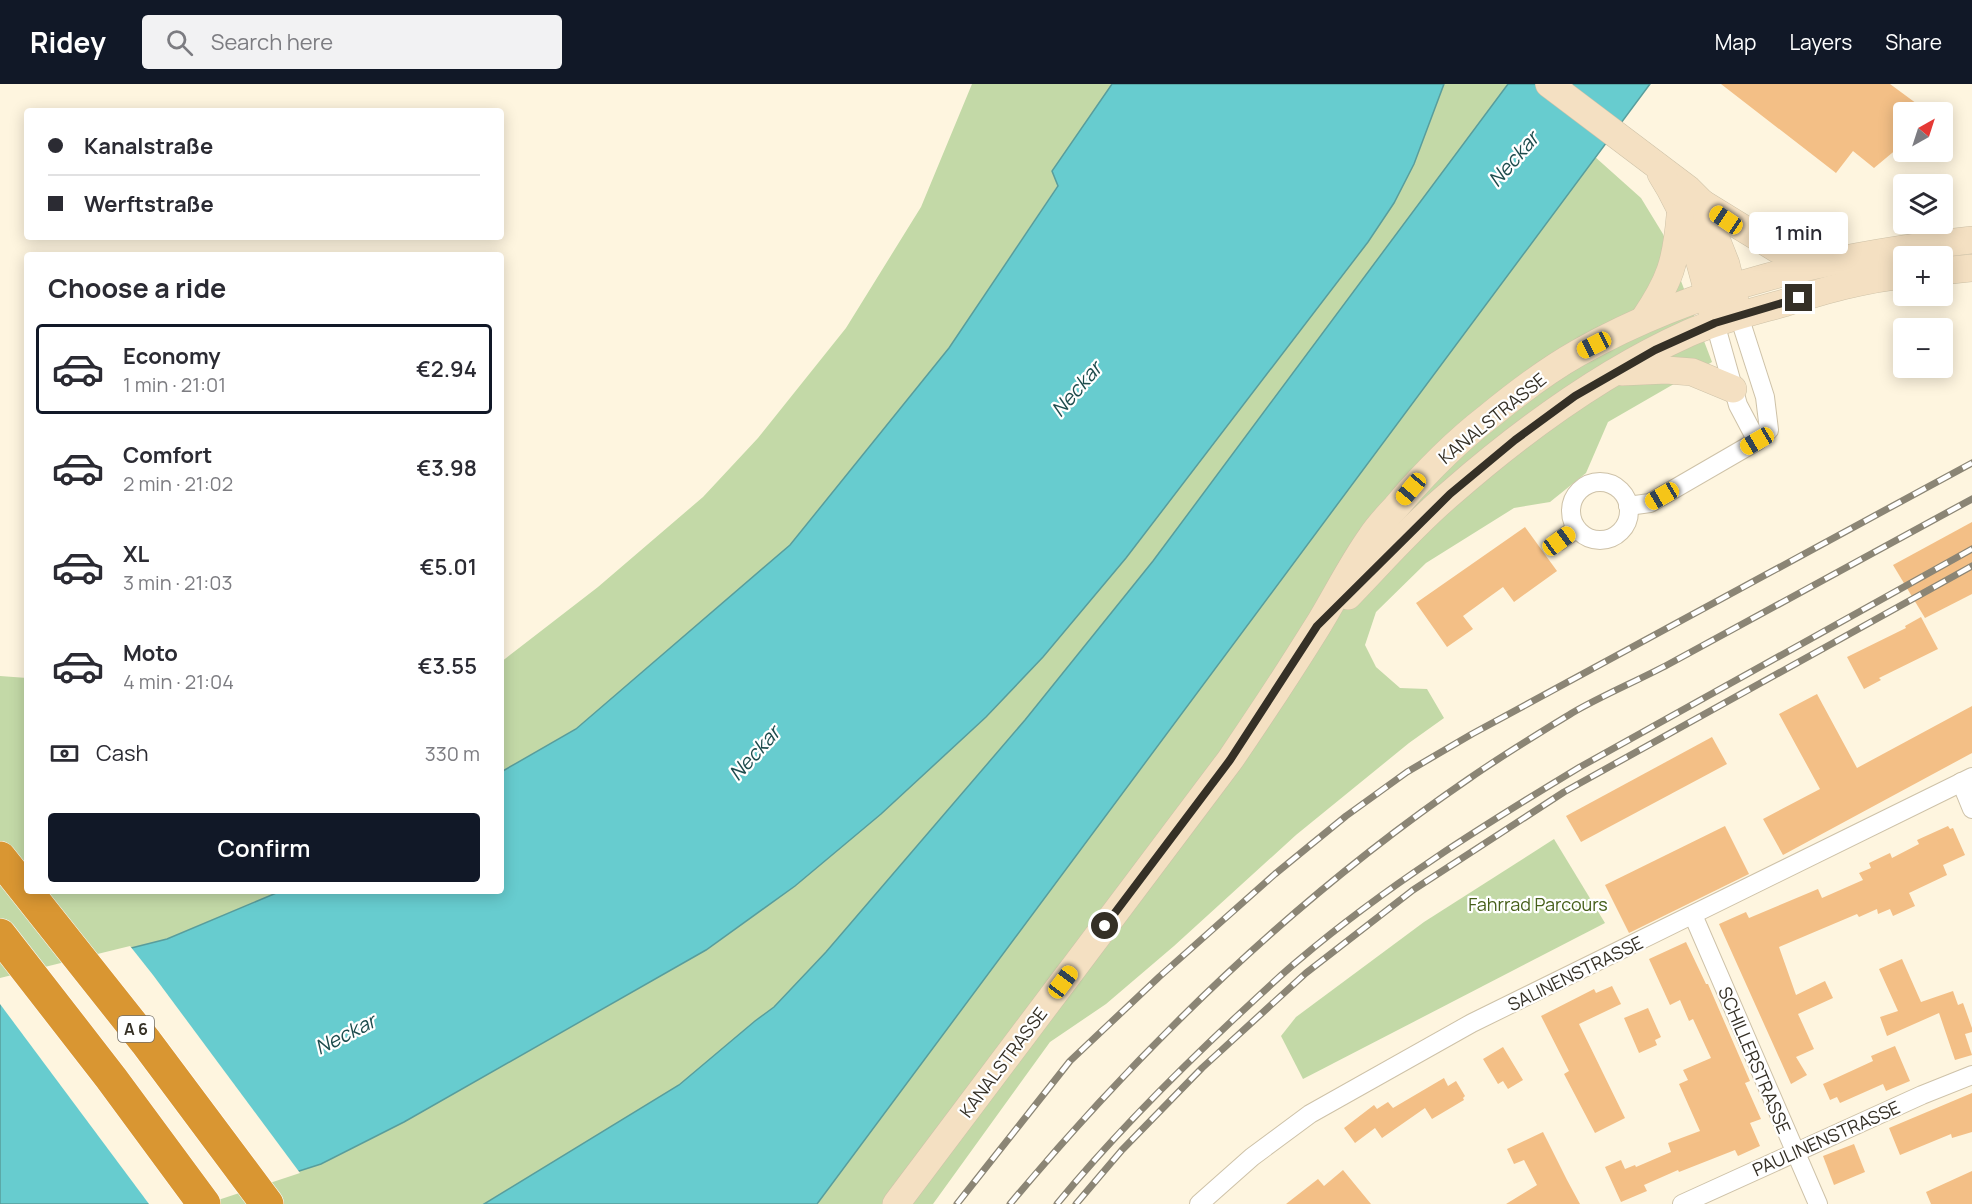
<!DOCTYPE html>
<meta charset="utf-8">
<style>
:root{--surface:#fff;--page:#f2f2f3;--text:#2b2b33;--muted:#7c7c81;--line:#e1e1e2;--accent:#111827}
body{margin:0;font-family:Manrope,sans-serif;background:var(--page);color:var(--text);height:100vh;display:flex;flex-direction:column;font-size:22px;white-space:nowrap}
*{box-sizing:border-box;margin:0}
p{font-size:20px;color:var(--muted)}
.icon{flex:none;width:33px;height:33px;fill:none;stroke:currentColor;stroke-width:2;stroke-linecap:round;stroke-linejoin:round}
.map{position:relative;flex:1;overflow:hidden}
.details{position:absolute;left:24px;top:168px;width:480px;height:642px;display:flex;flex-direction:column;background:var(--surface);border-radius:6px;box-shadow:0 3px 15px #0003}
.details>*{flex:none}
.hud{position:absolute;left:24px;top:24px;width:480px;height:132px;border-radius:6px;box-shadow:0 3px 15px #0003;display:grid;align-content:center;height:132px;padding:0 24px;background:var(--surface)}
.needle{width:39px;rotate:39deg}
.fabs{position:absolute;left:1893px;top:18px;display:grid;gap:12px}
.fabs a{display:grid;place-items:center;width:60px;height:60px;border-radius:6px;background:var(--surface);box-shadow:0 3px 15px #0003;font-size:30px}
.end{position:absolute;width:27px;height:27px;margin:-14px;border:8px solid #353026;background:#fff;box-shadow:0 0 0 3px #fff}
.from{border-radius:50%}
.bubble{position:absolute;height:42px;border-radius:6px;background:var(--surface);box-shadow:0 3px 15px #0003;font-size:20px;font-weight:600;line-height:42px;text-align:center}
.car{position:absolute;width:18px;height:36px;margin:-18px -9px;border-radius:8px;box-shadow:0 0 4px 2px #0007;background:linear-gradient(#f5c518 24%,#345 0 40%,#f5c518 0 76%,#345 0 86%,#f5c518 0)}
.hud b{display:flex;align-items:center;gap:21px;height:57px;font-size:22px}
.hud b+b{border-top:2px solid var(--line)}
.hud i{width:15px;height:15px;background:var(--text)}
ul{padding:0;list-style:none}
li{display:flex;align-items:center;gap:18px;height:90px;margin:0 12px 9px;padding:0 12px;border:3px solid transparent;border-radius:6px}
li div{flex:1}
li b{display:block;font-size:22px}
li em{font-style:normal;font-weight:600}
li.selected{border-color:var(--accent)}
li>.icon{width:54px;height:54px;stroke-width:1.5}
h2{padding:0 24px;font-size:27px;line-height:72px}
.pay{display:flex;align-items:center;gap:15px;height:66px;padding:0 24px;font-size:22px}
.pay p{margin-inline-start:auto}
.primary-button{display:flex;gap:12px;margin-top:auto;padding:12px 24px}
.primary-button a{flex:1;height:69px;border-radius:6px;background:var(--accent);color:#fff;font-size:24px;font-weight:600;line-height:69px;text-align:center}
header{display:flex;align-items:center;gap:36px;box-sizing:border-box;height:84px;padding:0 30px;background:var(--accent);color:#fff}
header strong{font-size:28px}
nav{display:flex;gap:33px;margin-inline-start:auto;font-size:21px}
.search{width:420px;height:54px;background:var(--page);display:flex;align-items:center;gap:15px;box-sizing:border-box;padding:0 21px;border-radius:6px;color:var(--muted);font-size:22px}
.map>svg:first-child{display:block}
</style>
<header>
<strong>Ridey</strong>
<div class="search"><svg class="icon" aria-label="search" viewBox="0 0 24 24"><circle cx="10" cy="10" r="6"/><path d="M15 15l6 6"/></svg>Search here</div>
<nav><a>Map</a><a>Layers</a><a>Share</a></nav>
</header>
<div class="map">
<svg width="1972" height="1120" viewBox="0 0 1972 1120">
<rect width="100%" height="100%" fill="#fef5df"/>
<g fill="#c3d9a7">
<path d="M 972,0 L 1112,0 L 1052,87 L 1058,101 L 949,264 L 790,461 L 576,645 L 501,688 L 501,578 L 598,503 L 703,413 L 758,354 L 846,244 L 921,123 Z"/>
<path d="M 1444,0 L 1508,0 L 1153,477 L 1025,636 L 826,868 L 774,923 L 755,937 L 679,1001 L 484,1120 L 196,1120 L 321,1080 L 404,1038 L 706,866 L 795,802 L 881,730 L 986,633 L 1126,474 L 1368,158 L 1394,119 L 1414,80 Z"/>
<path d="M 1594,72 L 1641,114 L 1663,150 L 1712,278 L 1608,338 L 1586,389 L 1550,418 L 1514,424 L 1426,479 L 1376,528 L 1365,561 L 1376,583 L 1400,604 L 1427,605 L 1444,634 L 1409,659 L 1296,751 L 1174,862 L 1106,920 L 1050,958 L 933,1120 L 817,1120 Z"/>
<path d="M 0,592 L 27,594 L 27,807 L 281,807 L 167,855 L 0,897 Z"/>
<path d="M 1554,755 L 1605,839 L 1303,995 L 1281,952 L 1296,933 L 1424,838 Z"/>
</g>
<g fill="#67cccf" stroke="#589d9c" stroke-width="1.5">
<path d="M 1112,0 L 1444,0 L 1414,80 L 1394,119 L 1368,158 L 1126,474 L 1043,573 L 986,633 L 881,730 L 795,802 L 706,866 L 404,1038 L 321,1080 L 196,1120 L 0,1120 L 0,897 L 167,855 L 281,807 L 501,807 L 501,688 L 576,645 L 790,461 L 949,264 L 1058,102 L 1052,87 Z"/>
<path d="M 1508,0 L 1650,0 L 817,1120 L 484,1120 L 679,1001 L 755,937 L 774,923 L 826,868 L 1025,636 L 1153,477 Z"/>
</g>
<path fill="#fef5df" d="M 130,862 L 153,891 L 300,1089 L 206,1120 L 149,1120 L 0,920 L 0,894 Z"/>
<g fill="#f3bf86">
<path d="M 1721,0 L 1890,0 L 1928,28 L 1904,28 L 1904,59 L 1874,84 L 1853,67 L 1836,89 Z"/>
<path d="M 1972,438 L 1972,510 L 1925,534 L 1893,481 Z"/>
<path d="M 1525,443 L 1557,487 L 1514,518 L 1503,503 L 1463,532 L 1473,545 L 1447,563 L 1416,519 Z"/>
<path d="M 1921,533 L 1938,565 L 1879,594 L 1881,596 L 1864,605 L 1847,573 L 1906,544 L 1905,542 Z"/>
<path d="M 1817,610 L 1857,684 L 1972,622 L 1972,669 L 1783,771 L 1763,735 L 1820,705 L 1779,630 Z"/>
<path d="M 1712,653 L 1727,680 L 1581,758 L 1566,732 Z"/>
<path d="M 1725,742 L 1749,790 L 1629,849 L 1605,801 Z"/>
<path d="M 1948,742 L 1950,745 L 1953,744 L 1965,771 L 1943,781 L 1947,791 L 1909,809 L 1915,822 L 1893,832 L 1890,825 L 1878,830 L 1877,825 L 1859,833 L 1857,830 L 1779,863 L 1796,911 L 1825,897 L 1833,914 L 1798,930 L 1814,965 L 1796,973 L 1807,991 L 1791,1000 L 1719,840 L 1746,828 L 1749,834 L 1818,805 L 1822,814 L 1863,796 L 1859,789 L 1871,784 L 1869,779 L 1890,769 L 1892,774 L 1919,760 L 1917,756 Z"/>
<path d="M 1686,858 L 1706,900 L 1708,900 L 1750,997 L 1745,999 L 1761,1035 L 1750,1039 L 1760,1062 L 1738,1072 L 1735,1066 L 1679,1088 L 1678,1086 L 1644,1101 L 1647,1107 L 1621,1118 L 1605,1083 L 1621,1076 L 1625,1085 L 1635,1081 L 1636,1083 L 1671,1068 L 1668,1059 L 1700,1047 L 1679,1000 L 1688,996 L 1683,986 L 1711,974 L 1693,935 L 1689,937 L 1680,916 L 1670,921 L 1649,875 Z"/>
<path d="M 1902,875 L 1921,918 L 1953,907 L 1958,921 L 1963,919 L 1972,944 L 1972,948 L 1965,950 L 1972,971 L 1955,976 L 1939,929 L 1887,952 L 1880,933 L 1898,927 L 1879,885 Z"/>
<path d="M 1612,902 L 1621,920 L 1579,940 L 1625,1034 L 1595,1049 L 1564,990 L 1569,987 L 1541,932 L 1594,905 L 1596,909 Z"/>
<path d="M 1648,924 L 1661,953 L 1655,956 L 1657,961 L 1639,969 L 1624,934 Z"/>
<path d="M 1895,962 L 1910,997 L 1886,1007 L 1883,1000 L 1840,1019 L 1837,1013 L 1830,1016 L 1823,1000 L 1873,977 L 1871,972 Z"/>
<path d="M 1503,963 L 1523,996 L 1508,1005 L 1503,997 L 1498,1000 L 1483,975 Z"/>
<path d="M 1444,994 L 1448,1002 L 1456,997 L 1465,1012 L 1463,1014 L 1464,1016 L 1432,1035 L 1425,1024 L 1382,1054 L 1375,1044 L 1355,1059 L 1344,1044 L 1374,1021 L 1377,1025 L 1388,1018 L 1393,1024 Z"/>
<path d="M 1972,1009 L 1972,1048 L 1952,1054 L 1951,1050 L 1900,1071 L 1889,1044 Z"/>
<path d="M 1543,1048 L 1567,1096 L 1580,1120 L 1506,1120 L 1537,1101 L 1524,1076 L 1514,1080 L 1507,1065 Z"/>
<path d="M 1854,1060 L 1865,1088 L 1834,1101 L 1823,1072 Z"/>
<path d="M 1343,1086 L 1371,1120 L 1286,1120 L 1318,1095 L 1324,1102 Z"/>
<path d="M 1972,1087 L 1972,1120 L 1931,1120 L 1926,1108 Z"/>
</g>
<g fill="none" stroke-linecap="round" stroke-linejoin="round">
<g stroke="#cec2a8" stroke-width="20">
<g id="minor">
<path d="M 1715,239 L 1738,321 L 1757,357"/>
<circle cx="1600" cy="427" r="29"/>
<path d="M 1628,422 L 1650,419 L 1757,357 L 1769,346 L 1765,313 L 1739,232"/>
<path d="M 1559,457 L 1576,445"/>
<path d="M 1961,698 L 1972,725"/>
<path d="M 1693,831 L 1818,1120"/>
<path d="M 1199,1120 L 1252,1073 L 1310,1030 L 1472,939 L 1972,693"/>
<path d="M 1682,1120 L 1922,1011 L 1972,991"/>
</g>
</g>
<g stroke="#cec2a8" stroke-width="28">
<g id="secondary">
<path d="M 1549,0 L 1688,105 L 1702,119 L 1726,180 L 1736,221"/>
<path d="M 1661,90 C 1688,132 1702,180 1712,228"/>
<path d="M 1702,119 L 1777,165 L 1821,180"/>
<path d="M 1942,187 L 1972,184"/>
<path d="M 1644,235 C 1670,197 1676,178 1680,132"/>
<path d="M 1622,288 L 1666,286 L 1692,288 L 1733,305"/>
<path d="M 1348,512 C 1382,477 1414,440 1451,409 C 1523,346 1602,288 1689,249 C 1719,236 1752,228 1784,219 C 1823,207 1863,195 1904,191"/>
<path d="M 896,1120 L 1230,676 C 1260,632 1289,588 1317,543 C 1335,514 1351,481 1371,453 C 1378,442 1387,433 1396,423 C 1424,390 1453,360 1488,333 C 1516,310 1546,287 1578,269 C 1698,201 1836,171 1972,156"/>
</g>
</g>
<g stroke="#fff" stroke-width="34">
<g id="motorway">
<path d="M 0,774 L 146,958 L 267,1120"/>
<path d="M 0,851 L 111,994 L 204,1120"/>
</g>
</g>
<use href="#minor" stroke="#fff" stroke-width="18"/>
<use href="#secondary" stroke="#f4e0c2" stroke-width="27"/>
<use href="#motorway" stroke="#d99632" stroke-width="33"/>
<g stroke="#8b8575" stroke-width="7">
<g id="rail">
<path d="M 957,1120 L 1070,977 L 1159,893 L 1275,790 L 1346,732 L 1407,688 L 1472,650 L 1972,379"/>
<path d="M 1010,1120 C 1144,960 1297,812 1470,694 C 1503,671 1538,650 1572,629 C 1603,611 1637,597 1669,580 C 1770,525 1871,470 1972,415"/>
<path d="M 1057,1120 C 1112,1053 1173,992 1236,933 C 1257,914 1278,893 1300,875 C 1386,802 1484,741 1580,683 L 1972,465"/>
<path d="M 1076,1120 L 1122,1066 L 1202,984 L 1306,889 L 1413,806 L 1564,708 L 1972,482"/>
</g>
</g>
<use href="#rail" stroke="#fff" stroke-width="4.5" stroke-dasharray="14" stroke-linecap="butt"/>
</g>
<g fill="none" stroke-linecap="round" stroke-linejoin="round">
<path stroke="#353026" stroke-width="8" d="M 1105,842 L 1230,676 L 1317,542 L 1450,410 L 1515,356 L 1575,312 L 1655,266 L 1715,239 L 1799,214"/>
</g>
<g text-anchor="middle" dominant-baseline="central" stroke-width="4.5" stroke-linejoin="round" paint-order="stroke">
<rect fill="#fff" stroke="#726e67" stroke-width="1.5" x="118" y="932" width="36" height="26" rx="4.5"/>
<g font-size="16" font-weight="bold" fill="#353026">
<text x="136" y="945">A 6</text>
</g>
<g font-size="18" fill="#353026" stroke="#fff">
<text transform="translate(1492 334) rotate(-39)">KANALSTRASSE</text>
<text transform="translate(1575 889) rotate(-26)">SALINENSTRASSE</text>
<text transform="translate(1755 976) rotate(67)">SCHILLERSTRASSE</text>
<text transform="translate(1003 978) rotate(-53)">KANALSTRASSE</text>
<text transform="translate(1826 1054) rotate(-24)">PAULINENSTRASSE</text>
</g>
<g font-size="18" fill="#465f1a" stroke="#fff">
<text x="1538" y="820">Fahrrad Parcours</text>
</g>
<g font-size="20" font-style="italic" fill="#1e4c4d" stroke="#fff">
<text transform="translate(1513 75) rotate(-49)">Neckar</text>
<text transform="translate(1076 305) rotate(-49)">Neckar</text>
<text transform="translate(754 669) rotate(-48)">Neckar</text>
<text transform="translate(345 950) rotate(-27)">Neckar</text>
</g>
</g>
</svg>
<div class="fabs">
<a><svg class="needle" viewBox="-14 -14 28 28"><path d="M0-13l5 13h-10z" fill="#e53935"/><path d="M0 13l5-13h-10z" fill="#7c7c81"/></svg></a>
<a><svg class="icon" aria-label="layers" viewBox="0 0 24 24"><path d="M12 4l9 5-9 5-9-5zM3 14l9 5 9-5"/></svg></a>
<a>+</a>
<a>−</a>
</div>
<i class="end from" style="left:1105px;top:842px"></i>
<i class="end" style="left:1799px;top:214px"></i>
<div class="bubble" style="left:1749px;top:128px;width:99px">1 min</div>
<i class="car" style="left:1726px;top:136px;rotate:304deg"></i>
<i class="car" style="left:1594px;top:261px;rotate:243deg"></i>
<i class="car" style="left:1757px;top:357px;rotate:240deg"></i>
<i class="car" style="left:1411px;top:405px;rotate:220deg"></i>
<i class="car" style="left:1662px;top:412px;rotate:240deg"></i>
<i class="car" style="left:1559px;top:457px;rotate:54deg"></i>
<i class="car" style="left:1063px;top:898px;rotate:37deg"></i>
<div class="hud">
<b><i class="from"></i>Kanalstraße</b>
<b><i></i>Werftstraße</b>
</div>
<section class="details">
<h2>Choose a ride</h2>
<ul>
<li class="selected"><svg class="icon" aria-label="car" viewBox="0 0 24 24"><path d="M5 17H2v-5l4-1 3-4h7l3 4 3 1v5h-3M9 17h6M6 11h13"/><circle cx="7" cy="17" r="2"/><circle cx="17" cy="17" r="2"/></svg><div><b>Economy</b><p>1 min · 21:01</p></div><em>€2.94</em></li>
<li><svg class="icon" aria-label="car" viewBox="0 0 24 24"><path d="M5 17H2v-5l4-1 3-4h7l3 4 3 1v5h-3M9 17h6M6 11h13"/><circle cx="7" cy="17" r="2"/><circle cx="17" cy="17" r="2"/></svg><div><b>Comfort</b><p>2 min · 21:02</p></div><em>€3.98</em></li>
<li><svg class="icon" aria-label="car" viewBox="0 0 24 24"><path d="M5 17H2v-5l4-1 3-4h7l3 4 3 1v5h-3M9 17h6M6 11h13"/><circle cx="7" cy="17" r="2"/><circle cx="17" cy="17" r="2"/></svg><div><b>XL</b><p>3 min · 21:03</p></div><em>€5.01</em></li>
<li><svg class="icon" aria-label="car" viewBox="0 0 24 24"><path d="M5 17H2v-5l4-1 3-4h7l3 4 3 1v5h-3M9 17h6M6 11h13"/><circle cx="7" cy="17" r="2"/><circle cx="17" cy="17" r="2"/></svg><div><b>Moto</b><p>4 min · 21:04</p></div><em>€3.55</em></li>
</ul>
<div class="pay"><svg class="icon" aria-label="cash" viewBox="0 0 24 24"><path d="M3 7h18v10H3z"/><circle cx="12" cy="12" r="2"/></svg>Cash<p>330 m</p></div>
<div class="primary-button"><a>Confirm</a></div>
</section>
</div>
